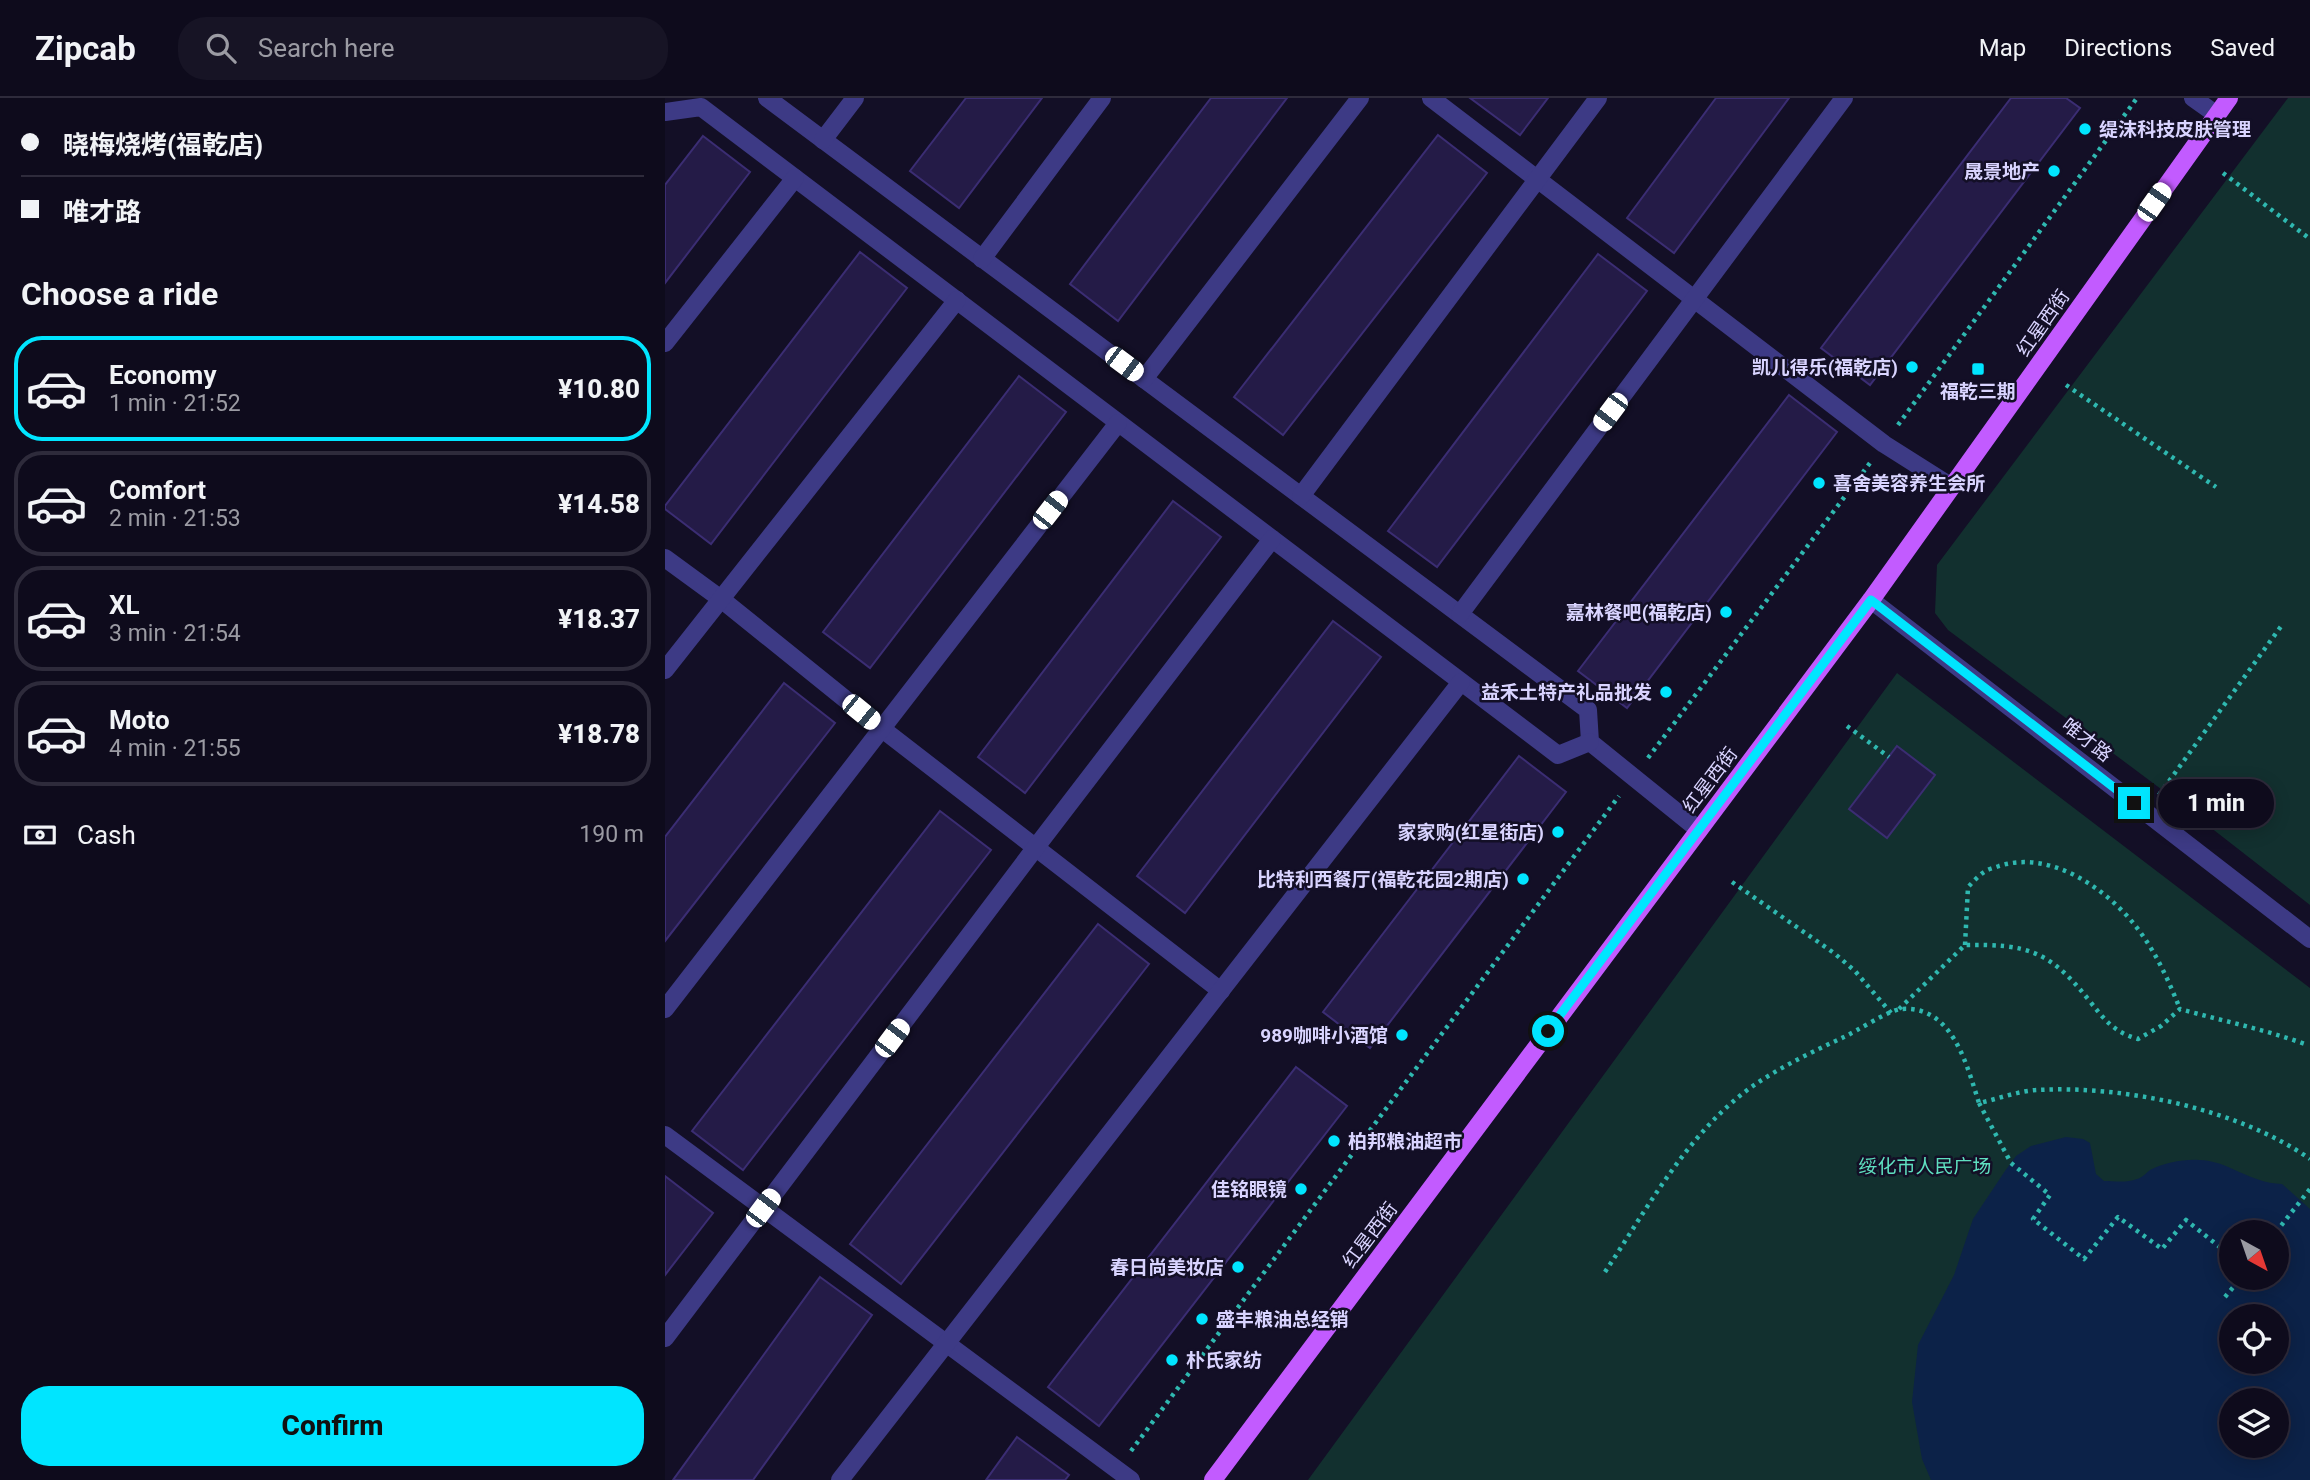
<!DOCTYPE html>
<meta charset="utf-8">
<style>
:root{--surface:#0e0b1c;--page:#171425;--text:#f1f3f6;--muted:#9b9ba3;--line:#2e2b3b;--accent:#00e5ff}
body{margin:0;font-family:Roboto,"Noto Sans SC",sans-serif;background:var(--page);color:var(--text);height:100vh;display:flex;flex-direction:column;font-size:26px;white-space:nowrap}
*{box-sizing:border-box;margin:0}
p{font-size:23px;color:var(--muted)}
.icon{flex:none;width:38px;height:38px;fill:none;stroke:currentColor;stroke-width:2;stroke-linecap:round;stroke-linejoin:round}
.map{position:relative;flex:1;overflow:hidden}
.sheet{display:flex;flex-direction:column;background:var(--surface);width:665px}
.sheet>*{flex:none}
.guide{display:grid;align-content:center;height:154px;padding:0 21px;background:var(--surface)}
.needle{width:46px;rotate:140deg}
.tools{position:absolute;left:1554px;top:1122px;display:grid;gap:14px}
.tools a{display:grid;place-items:center;width:70px;height:70px;border-radius:50%;background:var(--surface);box-shadow:0 4px 18px #0003,0 0 0 2px var(--line);font-size:35px}
.end{position:absolute;width:32px;height:32px;margin:-16px;border:9px solid #00e5ff;background:#111;box-shadow:0 0 0 4px #111}
.from{border-radius:50%}
.bubble{position:absolute;height:49px;border-radius:24px;background:var(--surface);box-shadow:0 4px 18px #0003,0 0 0 2px var(--line);font-size:23px;font-weight:800;line-height:49px;text-align:center}
.car{position:absolute;width:21px;height:42px;margin:-21px -10px;border-radius:9px;box-shadow:0 0 5px 2px #0007;background:linear-gradient(#fff 24%,#345 0 40%,#fff 0 76%,#345 0 86%,#fff 0)}
.guide b{display:flex;align-items:center;gap:24px;height:66px;font-size:26px}
.guide b+b{border-top:2px solid var(--line)}
.guide i{width:18px;height:18px;background:var(--text)}
ul{padding:0;list-style:none}
li{display:flex;align-items:center;gap:21px;height:105px;margin:0 14px 10px;padding:0 7px;border:4px solid var(--line);border-radius:28px}
li div{flex:1}
li b{display:block;font-size:26px}
li em{font-style:normal;font-weight:800}
li.selected{border-color:var(--accent)}
li>.icon{width:63px;height:63px;stroke-width:1.5}
h2{padding:0 21px;font-size:32px;line-height:84px}
.pay{display:flex;align-items:center;gap:18px;height:77px;padding:0 21px;font-size:26px}
.pay p{margin-inline-start:auto}
.primary-button{display:flex;gap:14px;margin-top:auto;padding:14px 21px}
.primary-button a{flex:1;height:80px;border-radius:28px;background:var(--accent);color:#111;font-size:28px;font-weight:800;line-height:80px;text-align:center}
header{display:flex;align-items:center;gap:42px;box-sizing:border-box;height:98px;padding:0 35px;background:var(--surface);border-bottom:2px solid var(--line)}
header strong{font-size:33px}
nav{display:flex;gap:38px;margin-inline-start:auto;font-size:24px}
.search{width:490px;height:63px;background:var(--page);display:flex;align-items:center;gap:18px;box-sizing:border-box;padding:0 24px;border-radius:28px;color:var(--muted);font-size:26px}
main{display:flex;flex:1;min-height:0}
.map>svg:first-child{display:block}
</style>
<header>
<strong>Zipcab</strong>
<div class="search"><svg class="icon" aria-label="search" viewBox="0 0 24 24"><circle cx="10" cy="10" r="6"/><path d="M15 15l6 6"/></svg>Search here</div>
<nav><a>Map</a><a>Directions</a><a>Saved</a></nav>
</header>
<main>
<section class="sheet">
<div class="guide">
<b><i class="from"></i>晓梅烧烤(福乾店)</b>
<b><i></i>唯才路</b>
</div>
<h2>Choose a ride</h2>
<ul>
<li class="selected"><svg class="icon" aria-label="car" viewBox="0 0 24 24"><path d="M5 17H2v-5l4-1 3-4h7l3 4 3 1v5h-3M9 17h6M6 11h13"/><circle cx="7" cy="17" r="2"/><circle cx="17" cy="17" r="2"/></svg><div><b>Economy</b><p>1 min · 21:52</p></div><em>¥10.80</em></li>
<li><svg class="icon" aria-label="car" viewBox="0 0 24 24"><path d="M5 17H2v-5l4-1 3-4h7l3 4 3 1v5h-3M9 17h6M6 11h13"/><circle cx="7" cy="17" r="2"/><circle cx="17" cy="17" r="2"/></svg><div><b>Comfort</b><p>2 min · 21:53</p></div><em>¥14.58</em></li>
<li><svg class="icon" aria-label="car" viewBox="0 0 24 24"><path d="M5 17H2v-5l4-1 3-4h7l3 4 3 1v5h-3M9 17h6M6 11h13"/><circle cx="7" cy="17" r="2"/><circle cx="17" cy="17" r="2"/></svg><div><b>XL</b><p>3 min · 21:54</p></div><em>¥18.37</em></li>
<li><svg class="icon" aria-label="car" viewBox="0 0 24 24"><path d="M5 17H2v-5l4-1 3-4h7l3 4 3 1v5h-3M9 17h6M6 11h13"/><circle cx="7" cy="17" r="2"/><circle cx="17" cy="17" r="2"/></svg><div><b>Moto</b><p>4 min · 21:55</p></div><em>¥18.78</em></li>
</ul>
<div class="pay"><svg class="icon" aria-label="cash" viewBox="0 0 24 24"><path d="M3 7h18v10H3z"/><circle cx="12" cy="12" r="2"/></svg>Cash<p>190 m</p></div>
<div class="primary-button"><a>Confirm</a></div>
</section>
<div class="map">
<svg width="1645" height="1382" viewBox="0 0 1645 1382">
<rect width="100%" height="100%" fill="#130f26"/>
<g fill="#12302f" fill-rule="evenodd">
<path d="M 1623,0 L 1645,0 L 1645,807 L 1500,694 L 1283,532 L 1270,515 L 1272,467 Z"/>
<path d="M 1232,575 L 1645,890 L 1645,1382 L 643,1382 ZM 1566,1134 L 1612,1134 L 1612,1180 L 1566,1180 ZM 1566,1218 L 1612,1218 L 1612,1264 L 1566,1264 ZM 1566,1302 L 1612,1302 L 1612,1348 L 1566,1348 Z"/>
</g>
<path fill="#0c2248" fill-rule="evenodd" d="M 1401,1039 L 1418,1041 L 1425,1045 L 1431,1076 L 1439,1083 C 1449,1083 1462,1085 1472,1081 C 1477,1080 1481,1075 1485,1072 C 1498,1065 1519,1061 1534,1062 C 1562,1062 1584,1085 1617,1086 L 1645,1111 L 1645,1382 L 1266,1382 L 1257,1361 L 1247,1304 L 1253,1247 L 1289,1177 L 1308,1121 L 1340,1073 L 1351,1058 L 1366,1048 ZM 1566,1134 L 1612,1134 L 1612,1180 L 1566,1180 ZM 1566,1218 L 1612,1218 L 1612,1264 L 1566,1264 ZM 1566,1302 L 1612,1302 L 1612,1348 L 1566,1348 Z"/>
<g fill="#241b47" stroke="#3b2d73" stroke-width="2">
<path d="M 301,0 L 377,0 L 294,110 L 245,73 Z"/>
<path d="M 546,0 L 622,0 L 453,223 L 405,186 Z"/>
<path d="M 805,0 L 883,0 L 855,37 Z"/>
<path d="M 1051,0 L 1124,0 L 1009,155 L 962,120 Z"/>
<path d="M 1346,0 L 1401,0 L 1415,10 L 1205,287 L 1156,250 Z"/>
<path d="M 773,37 L 822,75 L 618,337 L 569,299 Z"/>
<path d="M 38,38 L 85,74 L 0,185 L 0,87 Z"/>
<path d="M 195,154 L 242,190 L 46,446 L 0,411 L 0,408 Z"/>
<path d="M 933,156 L 982,193 L 772,469 L 723,433 Z"/>
<path d="M 354,278 L 401,314 L 205,570 L 158,534 Z"/>
<path d="M 1124,297 L 1172,334 L 962,610 L 913,573 Z"/>
<path d="M 508,403 L 556,439 L 360,695 L 313,659 Z"/>
<path d="M 668,523 L 716,559 L 520,815 L 472,778 Z"/>
<path d="M 119,585 L 170,625 L 0,843 L 0,739 Z"/>
<path d="M 1232,648 L 1270,677 L 1222,740 L 1184,711 Z"/>
<path d="M 854,658 L 901,694 L 705,950 L 658,914 Z"/>
<path d="M 275,713 L 326,752 L 78,1072 L 27,1033 Z"/>
<path d="M 433,826 L 484,866 L 236,1186 L 185,1146 Z"/>
<path d="M 631,969 L 682,1008 L 434,1328 L 383,1289 Z"/>
<path d="M 0,1078 L 48,1115 L 0,1177 Z"/>
<path d="M 155,1179 L 207,1217 L 88,1382 L 8,1382 Z"/>
<path d="M 352,1339 L 404,1377 L 400,1382 L 321,1382 Z"/>
</g>
<g fill="none" stroke-linecap="round" stroke-linejoin="round">
<g stroke="#2fb8b0" stroke-width="4.5" stroke-dasharray="3.5 5" stroke-linecap="butt">
<path d="M 1558,75 L 1645,141"/>
<path d="M 1401,287 L 1551,389"/>
<path d="M 1233,327 L 1472,0"/>
<path d="M 1182,628 L 1224,659"/>
<path d="M 983,660 L 1205,365"/>
<path d="M 1494,697 L 1617,527"/>
<path d="M 1067,784 L 1169,855 L 1190,873 L 1226,915"/>
<path d="M 1300,847 L 1303,789 C 1308,784 1313,778 1319,774 C 1323,771 1329,770 1334,768 C 1384,752 1438,788 1469,826 C 1490,852 1503,881 1515,911"/>
<path d="M 1234,911 L 1300,847 C 1361,846 1384,852 1423,901 C 1439,921 1448,934 1473,941 L 1496,928 L 1515,911 C 1558,923 1598,931 1640,946"/>
<path d="M 1314,1005 L 1346,1065 L 1385,1097 L 1368,1121 L 1419,1161 L 1453,1119 L 1497,1151 L 1521,1122 L 1566,1158"/>
<path d="M 1611,1134 L 1645,1091"/>
<path d="M 940,1174 C 982,1111 1022,1036 1085,990 C 1113,970 1147,954 1179,939 C 1192,933 1224,912 1236,911 C 1288,907 1302,968 1314,1005 C 1333,1001 1353,993 1372,992 C 1458,987 1574,1011 1645,1061"/>
<path d="M 1560,1199 L 1576,1180"/>
<path d="M 466,1353 L 954,698"/>
</g>
<g stroke="#3d3a85" stroke-width="18">
<path d="M 102,0 L 923,612 L 925,644 L 1034,732"/>
<path d="M 766,0 L 1219,346 L 1287,389"/>
<path d="M 1528,0 L 1552,17"/>
<path d="M 0,14 L 36,9 L 893,657 L 925,644"/>
<path d="M 158,42 L 190,0"/>
<path d="M 317,161 L 437,0"/>
<path d="M 0,245 L 130,80"/>
<path d="M 479,281 L 695,0"/>
<path d="M 636,398 L 933,0"/>
<path d="M 0,460 L 56,501 L 216,630 L 556,893"/>
<path d="M 1206,502 L 1645,841"/>
<path d="M 795,516 L 1179,0"/>
<path d="M 0,572 L 292,202"/>
<path d="M 0,911 L 453,325"/>
<path d="M 0,1037 L 466,1382"/>
<path d="M 0,1240 L 371,749 L 607,441"/>
<path d="M 175,1382 L 796,584"/>
</g>
<path stroke="#c25bff" stroke-width="18" d="M 548,1382 L 1206,502 L 1564,0"/>
</g>
<g fill="none" stroke-linecap="round" stroke-linejoin="round">
<path stroke="#00e5ff" stroke-width="9" d="M 883,933 L 1206,502 L 1469,705"/>
</g>
<g fill="#00e5ff" stroke="#130f26" stroke-width="2.5">
<circle cx="1420" cy="31" r="7"/>
<circle cx="1389" cy="73" r="7"/>
<circle cx="1247" cy="269" r="7"/>
<rect x="1306" y="264" width="14" height="14" rx="3.5"/>
<circle cx="1154" cy="385" r="7"/>
<circle cx="1061" cy="514" r="7"/>
<circle cx="1001" cy="594" r="7"/>
<circle cx="893" cy="734" r="7"/>
<circle cx="858" cy="781" r="7"/>
<circle cx="737" cy="937" r="7"/>
<circle cx="669" cy="1043" r="7"/>
<circle cx="636" cy="1091" r="7"/>
<circle cx="573" cy="1169" r="7"/>
<circle cx="537" cy="1221" r="7"/>
<circle cx="507" cy="1262" r="7"/>
</g>
<g text-anchor="middle" dominant-baseline="central" stroke-width="5" stroke-linejoin="round" paint-order="stroke">
<g font-size="19" font-weight="bold" fill="#d9d4ff" stroke="#130f26" text-anchor="end">
<text x="1434" y="31" text-anchor="start">缇沫科技皮肤管理</text>
<text x="1375" y="73">晟景地产</text>
<text x="1233" y="269">凯儿得乐(福乾店)</text>
<text x="1313" y="293" text-anchor="middle">福乾三期</text>
<text x="1168" y="385" text-anchor="start">喜舍美容养生会所</text>
<text x="1047" y="514">嘉林餐吧(福乾店)</text>
<text x="987" y="594">益禾土特产礼品批发</text>
<text x="879" y="734">家家购(红星街店)</text>
<text x="844" y="781">比特利西餐厅(福乾花园2期店)</text>
<text x="723" y="937">989咖啡小酒馆</text>
<text x="683" y="1043" text-anchor="start">柏邦粮油超市</text>
<text x="622" y="1091">佳铭眼镜</text>
<text x="559" y="1169">春日尚美妆店</text>
<text x="551" y="1221" text-anchor="start">盛丰粮油总经销</text>
<text x="521" y="1262" text-anchor="start">朴氏家纺</text>
</g>
<g font-size="19" fill="#d9d4ff" stroke="#130f26">
<text transform="translate(1378 225) rotate(-55)">红星西街</text>
<text transform="translate(1422 642) rotate(38)">唯才路</text>
<text transform="translate(1045 682) rotate(-53)">红星西街</text>
<text transform="translate(705 1137) rotate(-53)">红星西街</text>
</g>
<g font-size="19" fill="#5fe0c0" stroke="#130f26">
<text x="1260" y="1068">绥化市人民广场</text>
</g>
</g>
</svg>
<div class="tools">
<a><svg class="needle" viewBox="-14 -14 28 28"><path d="M0-13l5 13h-10z" fill="#e53935"/><path d="M0 13l5-13h-10z" fill="#9b9ba3"/></svg></a>
<a><svg class="icon" aria-label="locate" viewBox="0 0 24 24"><circle cx="12" cy="12" r="6"/><path d="M12 2v4M12 18v4M2 12h4M18 12h4"/></svg></a>
<a><svg class="icon" aria-label="layers" viewBox="0 0 24 24"><path d="M12 4l9 5-9 5-9-5zM3 14l9 5 9-5"/></svg></a>
</div>
<i class="end from" style="left:883px;top:933px"></i>
<i class="end" style="left:1469px;top:705px"></i>
<div class="bubble" style="left:1493px;top:681px;width:116px">1 min</div>
<i class="car" style="left:1489px;top:104px;rotate:35deg"></i>
<i class="car" style="left:459px;top:266px;rotate:127deg"></i>
<i class="car" style="left:945px;top:314px;rotate:217deg"></i>
<i class="car" style="left:385px;top:412px;rotate:38deg"></i>
<i class="car" style="left:196px;top:614px;rotate:129deg"></i>
<i class="car" style="left:227px;top:940px;rotate:37deg"></i>
<i class="car" style="left:98px;top:1110px;rotate:37deg"></i>
</div>
</main>
